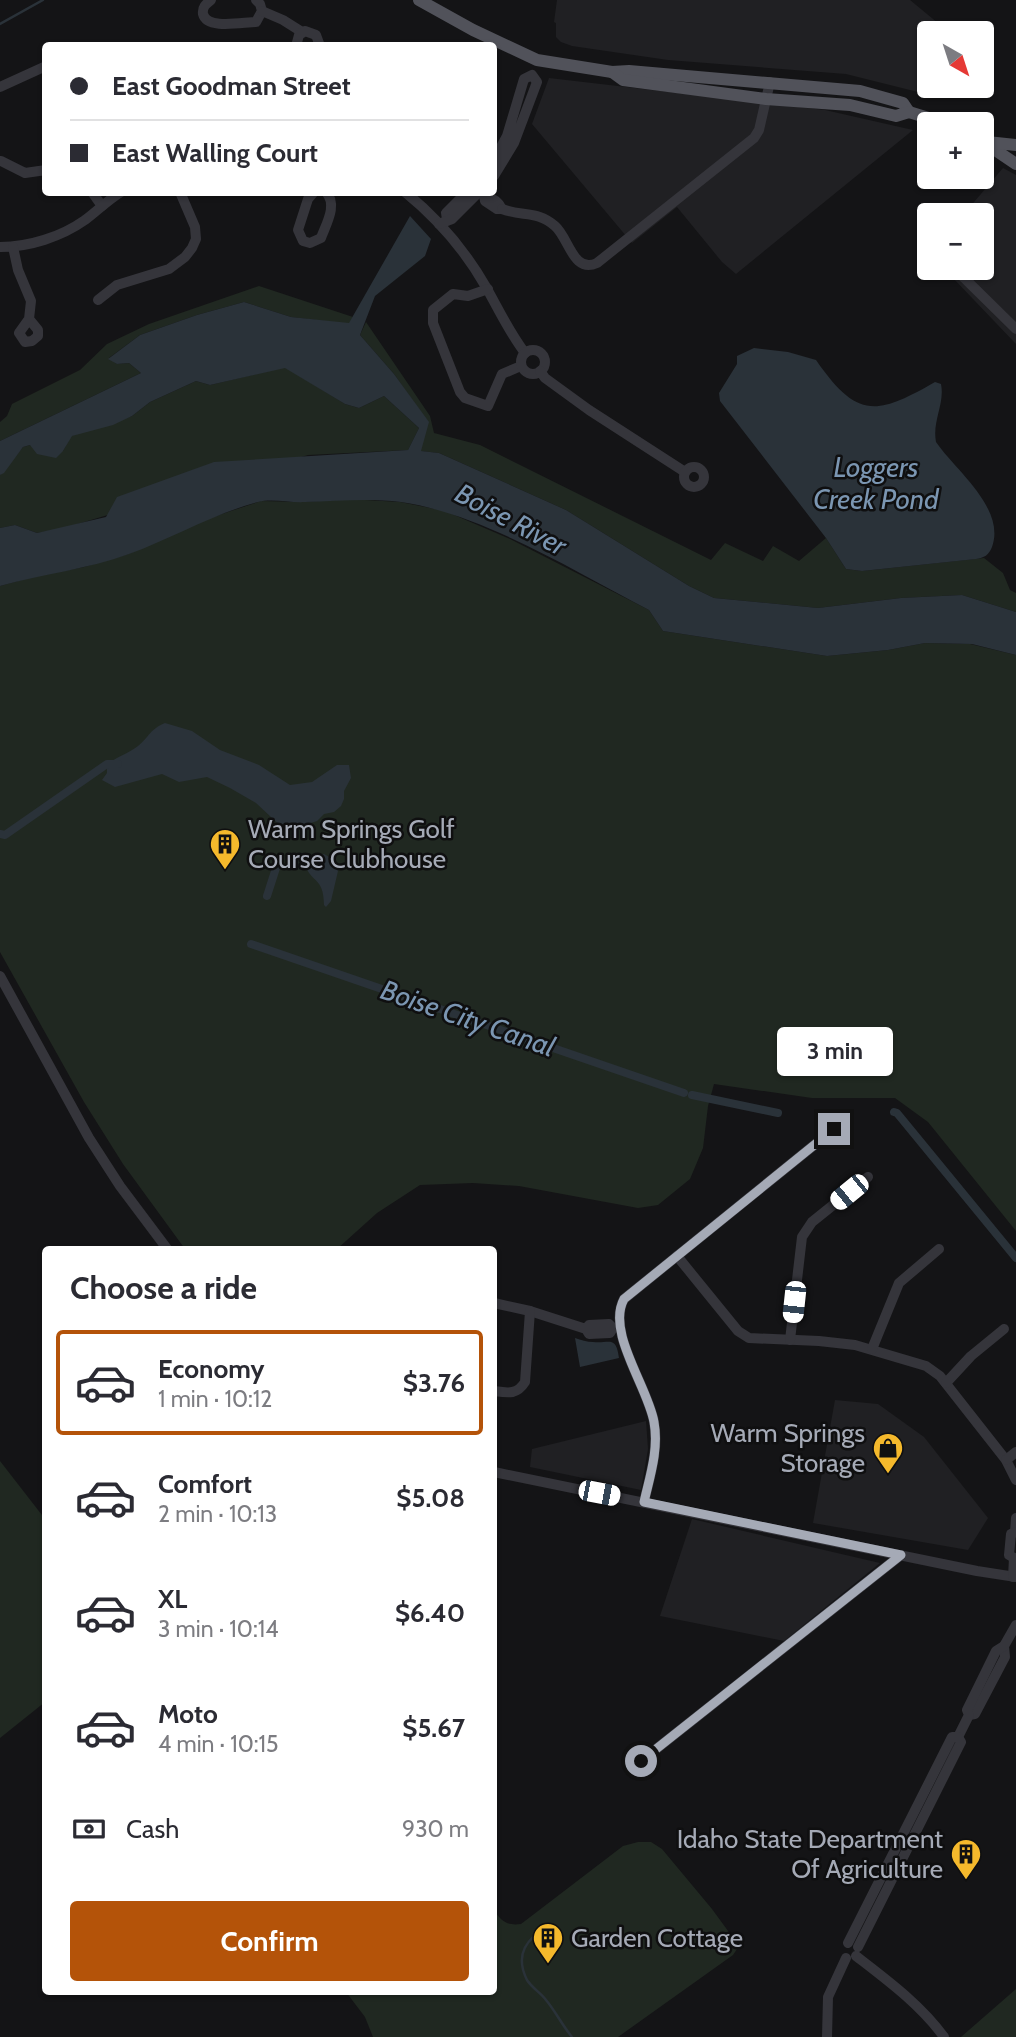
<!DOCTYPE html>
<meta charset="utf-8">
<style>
:root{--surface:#fff;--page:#f7f7f7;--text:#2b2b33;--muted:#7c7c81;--line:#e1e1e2;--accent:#b45309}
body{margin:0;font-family:Cabin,sans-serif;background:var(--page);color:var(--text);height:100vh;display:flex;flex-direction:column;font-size:26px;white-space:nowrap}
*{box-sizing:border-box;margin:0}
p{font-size:23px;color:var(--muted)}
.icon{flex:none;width:38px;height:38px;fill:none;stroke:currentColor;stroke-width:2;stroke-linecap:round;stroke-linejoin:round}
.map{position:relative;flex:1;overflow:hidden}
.details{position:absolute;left:42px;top:1246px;width:455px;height:749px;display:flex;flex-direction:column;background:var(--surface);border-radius:7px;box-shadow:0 2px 5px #0004}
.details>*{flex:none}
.guide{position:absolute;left:42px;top:42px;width:455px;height:154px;border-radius:7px;box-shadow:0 2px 5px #0004;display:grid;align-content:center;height:154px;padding:0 28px;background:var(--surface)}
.needle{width:46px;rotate:141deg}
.fabs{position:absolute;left:917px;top:21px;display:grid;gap:14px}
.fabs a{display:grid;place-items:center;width:77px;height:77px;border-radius:7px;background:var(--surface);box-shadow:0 2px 5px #0004;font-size:35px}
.end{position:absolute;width:32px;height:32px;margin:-16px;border:9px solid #a5aab6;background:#111;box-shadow:0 0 0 4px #111}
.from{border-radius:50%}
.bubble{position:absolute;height:49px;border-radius:7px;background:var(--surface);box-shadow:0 2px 5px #0004;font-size:23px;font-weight:700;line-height:49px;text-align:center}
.car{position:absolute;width:21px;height:42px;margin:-21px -10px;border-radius:9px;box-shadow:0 0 5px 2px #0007;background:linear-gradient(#fff 24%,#345 0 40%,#fff 0 76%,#345 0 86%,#fff 0)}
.guide b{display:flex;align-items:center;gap:24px;height:66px;font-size:26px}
.guide b+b{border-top:2px solid var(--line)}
.guide i{width:18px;height:18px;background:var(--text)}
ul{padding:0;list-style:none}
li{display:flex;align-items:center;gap:21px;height:105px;margin:0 14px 10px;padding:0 14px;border:4px solid transparent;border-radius:7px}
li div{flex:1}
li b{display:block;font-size:26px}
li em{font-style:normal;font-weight:700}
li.active{border-color:var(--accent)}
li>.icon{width:63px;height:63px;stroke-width:1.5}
h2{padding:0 28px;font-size:32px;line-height:84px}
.pay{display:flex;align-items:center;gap:18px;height:77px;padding:0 28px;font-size:26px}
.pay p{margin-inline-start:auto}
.button{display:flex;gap:14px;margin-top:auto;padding:14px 28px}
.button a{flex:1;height:80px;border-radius:7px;background:var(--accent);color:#fff;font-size:28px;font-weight:700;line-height:80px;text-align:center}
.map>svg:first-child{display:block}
</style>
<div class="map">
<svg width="1016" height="2037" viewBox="0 0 1016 2037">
<rect width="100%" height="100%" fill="#141416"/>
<g fill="#202023">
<path d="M 557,0 L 910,0 L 950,33 L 929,33 L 929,86 L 946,86 L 934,96 L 846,74 L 668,60 L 572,46 L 561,42 L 556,37 L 556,23 L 554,22 Z"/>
<path d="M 549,78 L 825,110 L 913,130 L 736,274 L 722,262 L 677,207 L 632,243 L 532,124 Z"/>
<path d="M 1003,168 L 1016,175 L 1016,344 L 953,278 L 936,268 L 982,268 L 982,215 L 963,215 Z"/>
<path d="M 835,1400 L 878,1404 L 924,1437 L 988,1518 L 968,1550 L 813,1523 Z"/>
<path d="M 646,1421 L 648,1449 L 641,1490 L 530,1467 L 532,1449 Z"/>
<path d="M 692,1519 L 880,1563 L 784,1641 L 660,1616 Z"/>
</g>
<g fill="#202821">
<path d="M 259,286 L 353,317 L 349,324 L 291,317 L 244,302 L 197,315 L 140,335 L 109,358 L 117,364 L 129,363 L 141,373 L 0,441 L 0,422 L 7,416 L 12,404 L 80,370 L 107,344 L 149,324 Z"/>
<path d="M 366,322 L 430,416 L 434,433 L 480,445 L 711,560 L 725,543 L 763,561 L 773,546 L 799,561 L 826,538 L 846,569 L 862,571 L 984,558 L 1003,573 L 1010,590 L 1016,593 L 1016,612 L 962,595 L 901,598 L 818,608 L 714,598 L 689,586 L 566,510 L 439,453 L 420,451 L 428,422 L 394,374 L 360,335 Z"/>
<path d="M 285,367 L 345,404 L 359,408 L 384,396 L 419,428 L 408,450 L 308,455 L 61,529 L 37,533 L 15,525 L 0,528 L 0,475 L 23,447 L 30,445 L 63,451 L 71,436 L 132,416 L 150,402 L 196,381 L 210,385 Z"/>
<path d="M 348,499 L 400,502 L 445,511 L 510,539 L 649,610 L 663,631 L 827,656 L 888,650 L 925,643 L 970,644 L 1016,655 L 1016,1231 L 928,1122 L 895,1098 L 812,1098 L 714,1084 L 708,1106 L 703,1148 L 690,1179 L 658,1205 L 638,1208 L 519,1186 L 473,1183 L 420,1185 L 377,1213 L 337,1249 L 185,1249 L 123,1164 L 84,1102 L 0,952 L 0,586 L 32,577 L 84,567 L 128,554 L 207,519 L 261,501 L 304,502 Z"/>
<path d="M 0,1461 L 45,1519 L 45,1702 L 0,1738 Z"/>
<path d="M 638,1842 L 651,1842 L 662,1849 L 712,1909 L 739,1946 L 733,1955 L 618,2037 L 373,2037 L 365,2017 L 346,1992 L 494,1992 L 494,1910 C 501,1921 507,1926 521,1924 L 623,1846 Z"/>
<path d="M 1016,1989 L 1016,2037 L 961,2037 Z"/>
</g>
<g fill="#2a3239">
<path d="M 410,216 L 431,239 L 425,256 L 375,296 L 360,335 L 394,374 L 429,422 L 421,451 L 439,453 L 566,510 L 689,586 L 714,598 L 818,608 L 901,598 L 962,595 L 1016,612 L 1016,655 L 972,644 L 925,643 L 888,650 L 827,656 L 663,631 L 649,610 C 576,572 483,514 401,502 C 369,498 337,501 305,502 C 290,503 272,498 258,502 C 213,514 173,538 129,554 C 88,569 43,574 0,586 L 0,528 L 15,525 L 37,533 L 106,517 L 117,497 L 214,462 L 408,450 L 419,428 L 384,396 L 359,408 L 345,404 L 285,368 L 210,385 L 196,381 L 150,402 L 132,416 L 113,425 L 72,436 L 63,451 L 56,458 L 37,454 L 30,445 L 23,447 L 4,473 L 0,475 L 0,441 L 141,373 L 129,363 L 117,364 L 108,359 L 140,335 L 197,315 L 244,302 L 291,317 L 349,323 Z"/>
<path d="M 754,348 L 788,352 L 816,360 C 857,419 876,416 935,382 L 941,384 C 945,404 932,421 936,442 C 955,470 1006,508 992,547 C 989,555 984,558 976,559 L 862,571 L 846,569 L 826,538 L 720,401 L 719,393 L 737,364 L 737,356 Z"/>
<path d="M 165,723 L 192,731 L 220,750 L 259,765 L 290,785 L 312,782 L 337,765 L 349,765 L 351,778 L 344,791 L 344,799 L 341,806 L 334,812 L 324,814 L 317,821 L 286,831 L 256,803 L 230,788 L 207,777 L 179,782 L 162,774 L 115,787 L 102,780 L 107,773 L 107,764 C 117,757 129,753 138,746 C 150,736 149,730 165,723 Z"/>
<path d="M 324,854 L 331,858 L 338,871 L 331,901 L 326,907 L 324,905 C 324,876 310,883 305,864 L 312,856 Z"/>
<path d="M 575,1338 C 581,1340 587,1342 593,1342 C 609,1344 616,1335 619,1358 L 580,1367 Z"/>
</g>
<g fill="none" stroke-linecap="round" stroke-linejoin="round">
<g stroke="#2a3239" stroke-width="2.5">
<path d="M 0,24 L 43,0"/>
<path d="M 549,1926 C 527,1938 514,1954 527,1980 C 532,1988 541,1993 546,2000 C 556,2012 562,2025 572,2037"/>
</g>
<g stroke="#2a3239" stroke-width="8">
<path d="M 0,834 L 5,835 L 107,764 L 118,764"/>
<path d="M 267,896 L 277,865"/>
<path d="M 251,944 L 684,1093"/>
<path d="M 692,1095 L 778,1113"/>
<path d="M 894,1112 L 897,1113 L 1016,1258"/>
</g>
<g stroke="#35353b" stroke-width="10">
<path d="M 211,0 C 206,4 202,7 203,14 C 207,30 243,22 256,22 L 262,11 L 260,4 L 256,0"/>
<path d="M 262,11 L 283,20 L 302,32"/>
<path d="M 296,46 L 299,35 L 305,31 L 316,35 L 320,46"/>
<path d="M 0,87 L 46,66"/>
<path d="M 494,160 L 507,136 L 524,79 L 532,75 L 537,82 L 514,143 L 494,176"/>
<path d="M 1,161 L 25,173 L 46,170"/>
<path d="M 92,192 L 102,206"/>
<path d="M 314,192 L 308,199 L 298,230 L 303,241 L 310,243 L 321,238 C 326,224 338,205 326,192"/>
<path d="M 405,192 C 437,218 466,252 486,287 C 499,310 509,332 525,353"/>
<path d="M 480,192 C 488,198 497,198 502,209 L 497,209 L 485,201 L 484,196"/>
<path d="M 502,209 C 522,217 537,210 555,226 C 569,238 573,274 597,263 L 754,138 L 759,130 L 770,82"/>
<path d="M 447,219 L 446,213 L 467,192"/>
<path d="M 439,224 L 452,219 L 479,192"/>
<path d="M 0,247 C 29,247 61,237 85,220 C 97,211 108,200 121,192"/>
<path d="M 13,247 L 18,270 L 31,301 L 29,319 L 19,333 L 25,342 L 32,341 L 38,336 L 38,330 L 29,319"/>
<path d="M 954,268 L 1016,329"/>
<path d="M 488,289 L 468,296 L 453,294 L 433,310 L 433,323 L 460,392 L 465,398 L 488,406 L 502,374 L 521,366"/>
<path d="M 98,300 L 117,285 L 169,269 L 185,257 L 192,248 L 196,239 L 195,227 L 180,192"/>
<circle cx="533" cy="362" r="12"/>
<path d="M 540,371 L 545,378 L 589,410 L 685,472"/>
<circle cx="694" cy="477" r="10"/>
<path d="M 0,976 L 89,1138 L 120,1186 L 168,1250"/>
<path d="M 677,1256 L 738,1331 L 749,1338 L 819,1341 L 855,1345 L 926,1366 L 940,1376 L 1006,1460 L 1016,1480"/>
<path d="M 494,1303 L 530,1311 L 586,1329 L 589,1334 L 610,1333 L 613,1328 L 609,1324 L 589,1325 L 586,1329"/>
<path d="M 790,1340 L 802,1237 L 812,1222 L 868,1177"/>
<path d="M 872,1349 L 899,1283 L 939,1249"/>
<path d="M 946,1383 L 971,1356 L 1004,1329"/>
<path d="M 494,1391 C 508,1393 517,1395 525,1382 L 530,1311"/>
<path d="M 1006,1460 L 1016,1452"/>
<path d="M 494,1472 L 977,1571 L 1016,1577"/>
<path d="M 644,1502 C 650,1476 659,1449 654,1422 C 648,1387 606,1332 624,1299 L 834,1129"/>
<path d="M 1015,1532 L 1016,1518"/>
<path d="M 1013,1577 L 1014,1558 L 1009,1555 L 1011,1534 L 1016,1532"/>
<path d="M 969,1715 L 975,1714 L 1005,1657 L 1004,1646"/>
<path d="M 958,1737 L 969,1715 L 967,1710 L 996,1651 L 1004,1646 L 1016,1625"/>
<path d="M 641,1761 L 901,1555"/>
<path d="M 848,1943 L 952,1737 L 958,1737 L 961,1742 L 858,1947"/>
<path d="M 856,1956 C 887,1980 921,2005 944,2037"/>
<path d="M 827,2037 L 828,1997 L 846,1958"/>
</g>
<g stroke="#51525a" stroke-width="12">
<path d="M 419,0 L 473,30 L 537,60 L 612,72 L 629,71 L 860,91 L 903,103 L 909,112"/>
<path d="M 612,72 L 623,80 L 766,99 L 850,105 L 896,116 L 909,112 L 948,124"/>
<path d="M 982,141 L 1016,164"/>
<path d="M 987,142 L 1016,145"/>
</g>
</g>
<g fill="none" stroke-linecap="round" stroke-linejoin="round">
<path stroke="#a5aab6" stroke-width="9" d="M 641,1761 L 901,1555 L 644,1502 C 650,1476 659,1449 654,1422 C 648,1387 606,1332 624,1299 L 834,1129"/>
</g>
<defs>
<g id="building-pin" transform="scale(1.575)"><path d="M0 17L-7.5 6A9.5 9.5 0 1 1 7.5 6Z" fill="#f5b92c" stroke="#0f0f10"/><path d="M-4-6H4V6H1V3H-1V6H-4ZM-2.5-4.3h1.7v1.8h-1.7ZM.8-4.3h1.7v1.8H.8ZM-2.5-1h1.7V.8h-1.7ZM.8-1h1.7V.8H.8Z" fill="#111"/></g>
<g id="shop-pin" transform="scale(1.575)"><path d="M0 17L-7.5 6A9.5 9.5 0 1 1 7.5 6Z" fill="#f5b92c" stroke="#0f0f10"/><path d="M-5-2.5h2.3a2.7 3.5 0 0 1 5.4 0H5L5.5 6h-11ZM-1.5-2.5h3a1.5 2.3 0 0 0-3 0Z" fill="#111"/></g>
</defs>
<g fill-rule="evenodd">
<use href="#building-pin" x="225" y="844"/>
<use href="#shop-pin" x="888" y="1448"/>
<use href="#building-pin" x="966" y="1854"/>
<use href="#building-pin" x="548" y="1938"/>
</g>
<g text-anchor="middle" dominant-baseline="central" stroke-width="5" stroke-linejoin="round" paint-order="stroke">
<g font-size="26" fill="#a5aab6" stroke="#0f0f10" text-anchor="start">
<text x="248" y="829">Warm Springs Golf<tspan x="248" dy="30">Course Clubhouse</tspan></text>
<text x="865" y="1433" text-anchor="end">Warm Springs<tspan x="865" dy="30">Storage</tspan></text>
<text x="943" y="1839" text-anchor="end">Idaho State Department<tspan x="943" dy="30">Of Agriculture</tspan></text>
<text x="571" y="1938">Garden Cottage</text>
</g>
<g font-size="28" font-style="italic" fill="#7b96b2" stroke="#0f0f10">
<text x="876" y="467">Loggers<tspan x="876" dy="32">Creek Pond</tspan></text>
<text transform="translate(511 519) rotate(28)">Boise River</text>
<text transform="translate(468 1018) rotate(19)">Boise City Canal</text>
</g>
</g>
</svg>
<div class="fabs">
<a><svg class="needle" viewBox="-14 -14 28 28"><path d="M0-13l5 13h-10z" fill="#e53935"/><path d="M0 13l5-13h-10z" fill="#7c7c81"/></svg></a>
<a>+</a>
<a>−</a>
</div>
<i class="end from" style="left:641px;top:1761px"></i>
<i class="end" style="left:834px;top:1129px"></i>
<div class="bubble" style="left:777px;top:1027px;width:116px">3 min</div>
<i class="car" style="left:849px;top:1192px;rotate:231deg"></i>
<i class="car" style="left:794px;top:1302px;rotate:186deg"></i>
<i class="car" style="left:599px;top:1493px;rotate:101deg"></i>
<div class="guide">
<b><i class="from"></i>East Goodman Street</b>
<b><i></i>East Walling Court</b>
</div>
<section class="details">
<h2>Choose a ride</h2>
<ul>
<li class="active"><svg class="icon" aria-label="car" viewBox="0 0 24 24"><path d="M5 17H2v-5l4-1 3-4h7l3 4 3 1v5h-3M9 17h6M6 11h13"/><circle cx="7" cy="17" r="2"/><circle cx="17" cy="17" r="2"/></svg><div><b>Economy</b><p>1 min · 10:12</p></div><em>$3.76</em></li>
<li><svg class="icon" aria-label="car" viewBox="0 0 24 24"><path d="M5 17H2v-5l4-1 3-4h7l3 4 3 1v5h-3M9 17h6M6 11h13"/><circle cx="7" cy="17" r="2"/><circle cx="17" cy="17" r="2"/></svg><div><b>Comfort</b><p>2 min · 10:13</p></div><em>$5.08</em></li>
<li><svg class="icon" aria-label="car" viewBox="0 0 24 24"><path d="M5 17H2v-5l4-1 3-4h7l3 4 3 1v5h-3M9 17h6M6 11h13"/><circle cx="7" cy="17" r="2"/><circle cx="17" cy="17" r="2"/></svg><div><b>XL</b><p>3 min · 10:14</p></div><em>$6.40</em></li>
<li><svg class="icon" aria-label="car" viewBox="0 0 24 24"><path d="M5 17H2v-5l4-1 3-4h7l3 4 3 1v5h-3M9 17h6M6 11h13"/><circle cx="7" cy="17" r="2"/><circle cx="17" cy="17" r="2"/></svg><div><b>Moto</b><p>4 min · 10:15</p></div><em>$5.67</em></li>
</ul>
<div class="pay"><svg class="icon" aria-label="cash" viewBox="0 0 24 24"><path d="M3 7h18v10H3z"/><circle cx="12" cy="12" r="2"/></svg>Cash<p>930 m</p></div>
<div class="button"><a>Confirm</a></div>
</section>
</div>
